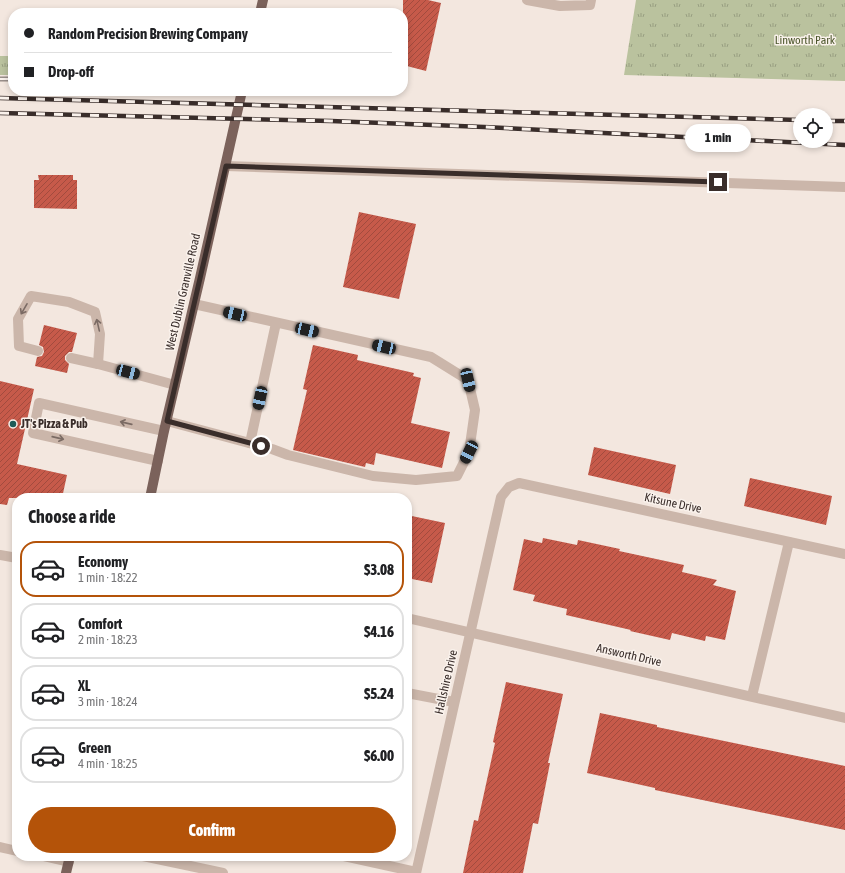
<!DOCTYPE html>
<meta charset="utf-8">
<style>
:root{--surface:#fff;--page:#f2f2f2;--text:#202124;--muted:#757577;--line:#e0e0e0;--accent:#b45309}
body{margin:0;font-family:"Asap Condensed",sans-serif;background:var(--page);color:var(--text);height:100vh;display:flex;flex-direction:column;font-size:15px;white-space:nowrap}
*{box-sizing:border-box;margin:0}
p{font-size:13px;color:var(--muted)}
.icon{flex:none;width:22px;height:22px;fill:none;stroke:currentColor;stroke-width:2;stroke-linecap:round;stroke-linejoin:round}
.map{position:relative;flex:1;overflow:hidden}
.sheet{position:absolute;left:12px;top:493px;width:400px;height:368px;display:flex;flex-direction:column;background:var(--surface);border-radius:16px;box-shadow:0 2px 6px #0003}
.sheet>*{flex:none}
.hud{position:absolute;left:8px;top:8px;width:400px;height:88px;border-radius:16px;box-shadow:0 2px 6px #0003;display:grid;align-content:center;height:88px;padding:0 16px;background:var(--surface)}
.fabs{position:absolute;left:793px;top:108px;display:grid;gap:8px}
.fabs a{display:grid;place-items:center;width:40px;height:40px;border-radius:50%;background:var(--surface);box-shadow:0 2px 6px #0003;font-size:20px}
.end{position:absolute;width:18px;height:18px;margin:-9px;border:5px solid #392d2a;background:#fff;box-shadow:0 0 0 2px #fff}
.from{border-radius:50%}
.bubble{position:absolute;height:28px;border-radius:14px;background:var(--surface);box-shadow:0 2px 6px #0003;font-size:13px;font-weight:800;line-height:28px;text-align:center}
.car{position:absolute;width:12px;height:24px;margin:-12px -6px;border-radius:5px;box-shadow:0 0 3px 1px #0007;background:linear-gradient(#222 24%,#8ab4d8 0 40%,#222 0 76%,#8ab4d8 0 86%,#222 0)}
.hud b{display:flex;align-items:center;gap:14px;height:38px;font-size:15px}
.hud b+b{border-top:1px solid var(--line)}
.hud i{width:10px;height:10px;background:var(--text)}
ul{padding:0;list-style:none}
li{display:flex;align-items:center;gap:12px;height:56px;margin:0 8px 6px;padding:0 8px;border:2px solid var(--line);border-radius:16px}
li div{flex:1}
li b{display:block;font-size:15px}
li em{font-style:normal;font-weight:800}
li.active{border-color:var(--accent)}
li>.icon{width:36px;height:36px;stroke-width:1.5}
h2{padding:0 16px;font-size:18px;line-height:48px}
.button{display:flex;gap:8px;margin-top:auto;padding:8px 16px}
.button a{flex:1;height:46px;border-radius:24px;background:var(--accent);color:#fff;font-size:16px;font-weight:800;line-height:46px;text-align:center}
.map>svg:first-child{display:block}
</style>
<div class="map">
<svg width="845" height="873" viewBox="0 0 845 873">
<defs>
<pattern id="grass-tufts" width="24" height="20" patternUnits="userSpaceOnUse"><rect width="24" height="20" fill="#bac29e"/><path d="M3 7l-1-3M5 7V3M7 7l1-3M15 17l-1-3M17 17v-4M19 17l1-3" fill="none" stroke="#989e81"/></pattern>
<pattern id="building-hatch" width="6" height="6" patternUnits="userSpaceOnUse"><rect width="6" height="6" fill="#c65a4a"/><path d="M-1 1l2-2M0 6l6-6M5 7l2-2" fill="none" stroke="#a24b3e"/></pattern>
</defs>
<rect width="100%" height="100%" fill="#f3e7df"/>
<g fill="url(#grass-tufts)">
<path d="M 636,0 L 845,0 L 845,81 L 624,75 Z"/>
<rect x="0" y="56" width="13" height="19"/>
</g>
<g fill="url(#building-hatch)">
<path d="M 403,0 L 428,0 L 441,3 L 426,71 L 403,65 Z"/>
<path d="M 38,175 L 73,175 L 73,180 L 77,180 L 77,209 L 34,208 L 34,180 L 39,180 Z"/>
<path d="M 359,212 L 416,224 L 399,299 L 343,287 Z"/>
<path d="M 44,325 L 77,333 L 72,352 L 69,352 L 65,356 L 65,360 L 69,364 L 67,373 L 35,366 L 37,357 L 42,356 L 44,352 L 43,347 L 39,345 Z"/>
<path d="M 313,345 L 358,355 L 357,360 L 414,373 L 413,376 L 421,378 L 411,423 L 450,432 L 442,468 L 376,453 L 374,465 L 366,463 L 365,467 L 293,450 L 307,390 L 303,389 Z"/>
<path d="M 0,381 L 34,389 L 17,464 L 67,475 L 62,498 L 9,498 L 7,505 L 0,504 Z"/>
<path d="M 594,447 L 676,465 L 670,494 L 588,475 Z"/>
<path d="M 750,478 L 832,496 L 826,525 L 744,506 Z"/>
<path d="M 407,515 L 445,523 L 432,583 L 407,578 Z"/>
<path d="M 543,538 L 577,545 L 578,540 L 620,549 L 619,551 L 684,565 L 682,572 L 717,580 L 713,585 L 736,591 L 725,640 L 706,636 L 705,641 L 672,633 L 670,640 L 630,631 L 631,630 L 566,615 L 567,609 L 533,601 L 535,595 L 513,590 L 524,539 L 542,543 Z"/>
<path d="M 506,682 L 563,694 L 548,763 L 550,763 L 538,824 L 533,823 L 523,873 L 463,873 L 474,820 L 478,821 L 495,743 L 493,742 Z"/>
<path d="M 600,713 L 657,725 L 657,727 L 845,766 L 845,830 L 655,790 L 655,788 L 587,773 Z"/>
</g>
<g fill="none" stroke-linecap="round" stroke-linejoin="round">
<g stroke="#cbb6aa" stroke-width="10">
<path d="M 527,0 L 560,6 L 590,5 L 591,0"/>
<path d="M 226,166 L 845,187"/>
<path d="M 38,351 L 19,346 L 18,319 L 31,296 L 69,302 L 95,312 L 100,334 L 98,364"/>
<path d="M 71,358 L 98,364 L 175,385"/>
<path d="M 167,421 L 272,449 L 288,455 L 373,476 L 416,480 L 457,476 L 469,452 L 475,410 L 468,380 L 431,357 L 194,304"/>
<path d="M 250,443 L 276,323"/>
<path d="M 158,461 L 33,433 L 39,403 L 164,431"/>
<path d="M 752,696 L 789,542"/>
<path d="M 0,847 L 17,851"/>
<path d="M 43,856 L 69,862"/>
</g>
<g stroke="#cbb6aa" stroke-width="10">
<path d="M 0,555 L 17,558"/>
<path d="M 407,618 L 845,718"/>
<path d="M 407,693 L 454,702"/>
<path d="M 143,856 L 223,873"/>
<path d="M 344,856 L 416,872"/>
<path d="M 416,873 L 501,497 L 509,487 L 519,483 L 845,554"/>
</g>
<g stroke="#7b625b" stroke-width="10">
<path d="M 260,13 L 263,0"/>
<path d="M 150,498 L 164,431 L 200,278 L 242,91"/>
<path d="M 66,873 L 70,856"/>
</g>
<g stroke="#392d2a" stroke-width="4.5">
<g id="rail">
<path d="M 0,79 L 13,79"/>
<path d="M 0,98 L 800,120"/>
<path d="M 0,113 L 331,121 L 484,127 L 845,145"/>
<path d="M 826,121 L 845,121"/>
</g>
</g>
<use href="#rail" stroke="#faf2ec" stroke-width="3" stroke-dasharray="9" stroke-linecap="butt"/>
</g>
<defs><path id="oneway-shaft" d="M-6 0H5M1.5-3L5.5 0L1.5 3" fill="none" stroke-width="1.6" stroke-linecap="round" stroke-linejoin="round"/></defs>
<g stroke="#7b6b64">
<use href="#oneway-shaft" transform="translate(24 309) rotate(120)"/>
<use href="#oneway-shaft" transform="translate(98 325) rotate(-103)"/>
<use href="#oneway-shaft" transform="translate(126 423) rotate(-167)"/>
<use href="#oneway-shaft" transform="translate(58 438) rotate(13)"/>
</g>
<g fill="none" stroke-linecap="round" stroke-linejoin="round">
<path stroke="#392d2a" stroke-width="5" d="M 261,446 L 167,421 L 226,166 L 718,182"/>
</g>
<circle fill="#1f5b58" stroke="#faf2ec" stroke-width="1.5" cx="13" cy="424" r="4"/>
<g text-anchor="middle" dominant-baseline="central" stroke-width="3" stroke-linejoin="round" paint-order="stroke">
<g font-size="12" fill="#4d572d" stroke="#faf2ec">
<text x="805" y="40">Linworth Park</text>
</g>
<g font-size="12" fill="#392d2a" stroke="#faf2ec">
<text transform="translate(183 292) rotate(-77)">West Dublin Granville Road</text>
<text transform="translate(673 503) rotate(12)">Kitsune Drive</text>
<text transform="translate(629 655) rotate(13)">Answorth Drive</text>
<text transform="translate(446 682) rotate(-77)">Hallshire Drive</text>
</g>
<g font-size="12" font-weight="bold" fill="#392d2a" stroke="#faf2ec" text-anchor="start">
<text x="21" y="424">JT's Pizza &amp; Pub</text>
</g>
</g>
</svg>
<div class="fabs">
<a><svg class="icon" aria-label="locate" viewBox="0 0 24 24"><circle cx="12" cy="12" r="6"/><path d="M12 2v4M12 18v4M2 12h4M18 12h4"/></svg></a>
</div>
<i class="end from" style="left:261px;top:446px"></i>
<i class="end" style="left:718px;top:182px"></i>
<div class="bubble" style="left:685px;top:124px;width:66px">1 min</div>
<i class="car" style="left:235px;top:314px;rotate:283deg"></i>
<i class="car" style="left:307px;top:330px;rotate:103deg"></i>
<i class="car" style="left:384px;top:347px;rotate:283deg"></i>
<i class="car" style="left:128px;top:372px;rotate:105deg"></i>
<i class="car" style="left:468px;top:380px;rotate:167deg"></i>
<i class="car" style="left:260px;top:398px;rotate:192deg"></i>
<i class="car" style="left:469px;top:452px;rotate:207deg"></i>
<div class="hud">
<b><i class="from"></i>Random Precision Brewing Company</b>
<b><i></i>Drop-off</b>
</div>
<section class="sheet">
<h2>Choose a ride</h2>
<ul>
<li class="active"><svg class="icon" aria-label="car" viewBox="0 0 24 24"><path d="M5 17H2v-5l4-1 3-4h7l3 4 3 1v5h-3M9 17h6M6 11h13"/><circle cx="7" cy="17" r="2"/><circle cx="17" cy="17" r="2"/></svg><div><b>Economy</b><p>1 min · 18:22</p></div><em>$3.08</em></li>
<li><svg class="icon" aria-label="car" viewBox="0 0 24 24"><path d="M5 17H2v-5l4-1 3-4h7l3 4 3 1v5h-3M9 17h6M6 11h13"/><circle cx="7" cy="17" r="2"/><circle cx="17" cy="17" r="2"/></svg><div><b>Comfort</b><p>2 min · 18:23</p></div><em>$4.16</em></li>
<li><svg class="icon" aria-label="car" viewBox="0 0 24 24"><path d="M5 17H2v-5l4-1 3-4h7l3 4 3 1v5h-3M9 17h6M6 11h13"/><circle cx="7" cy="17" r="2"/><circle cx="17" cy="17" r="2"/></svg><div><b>XL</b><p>3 min · 18:24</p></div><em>$5.24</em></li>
<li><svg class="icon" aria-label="car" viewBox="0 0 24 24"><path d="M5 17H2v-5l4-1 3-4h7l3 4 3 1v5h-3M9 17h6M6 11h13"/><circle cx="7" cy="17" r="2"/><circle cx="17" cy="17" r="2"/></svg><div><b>Green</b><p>4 min · 18:25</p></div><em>$6.00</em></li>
</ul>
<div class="button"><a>Confirm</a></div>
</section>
</div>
